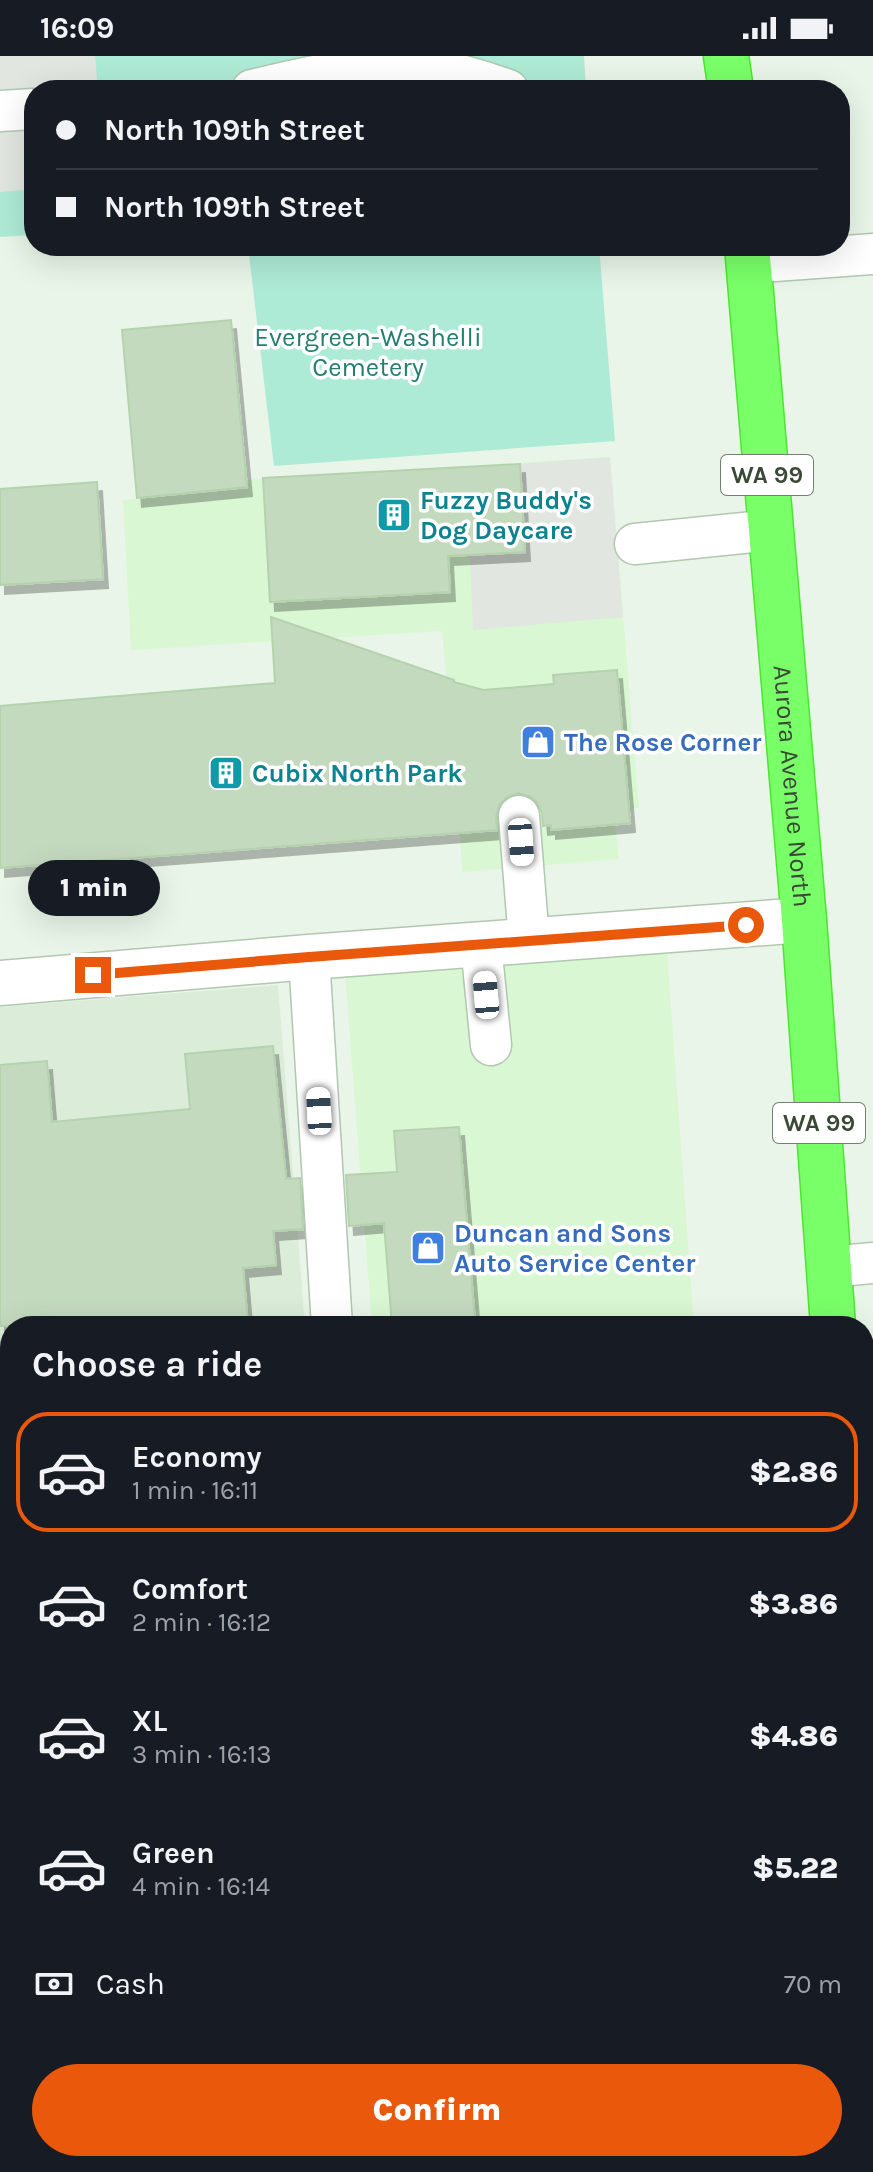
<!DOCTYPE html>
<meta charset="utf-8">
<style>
:root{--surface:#171b24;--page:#242831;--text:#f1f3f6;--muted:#9ea1a6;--line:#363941;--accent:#ea580c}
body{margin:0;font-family:Karla,sans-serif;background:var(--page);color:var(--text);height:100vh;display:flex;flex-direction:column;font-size:30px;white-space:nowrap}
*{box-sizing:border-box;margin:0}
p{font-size:26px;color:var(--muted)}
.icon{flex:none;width:44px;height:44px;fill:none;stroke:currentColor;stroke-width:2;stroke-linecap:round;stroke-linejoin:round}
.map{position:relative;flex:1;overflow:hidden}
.side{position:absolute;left:0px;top:1260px;width:874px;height:856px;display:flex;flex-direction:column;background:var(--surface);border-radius:32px 32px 0 0;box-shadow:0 8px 32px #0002}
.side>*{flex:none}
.guide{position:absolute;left:24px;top:24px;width:826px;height:176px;border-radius:32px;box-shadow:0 8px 32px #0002;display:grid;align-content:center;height:176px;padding:0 32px;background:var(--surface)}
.end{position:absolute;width:36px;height:36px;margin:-18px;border:10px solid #ea580c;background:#fff;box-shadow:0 0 0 4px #fff}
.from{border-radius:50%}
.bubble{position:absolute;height:56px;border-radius:28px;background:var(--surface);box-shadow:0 8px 32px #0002;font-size:26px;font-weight:800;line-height:56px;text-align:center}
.car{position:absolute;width:24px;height:48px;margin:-24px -12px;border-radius:10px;box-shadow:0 0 6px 2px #0007;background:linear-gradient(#fff 24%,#345 0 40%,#fff 0 76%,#345 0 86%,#fff 0)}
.guide b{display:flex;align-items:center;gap:28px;height:76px;font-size:30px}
.guide b+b{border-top:2px solid var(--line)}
.guide i{width:20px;height:20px;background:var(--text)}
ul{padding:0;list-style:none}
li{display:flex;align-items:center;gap:24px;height:120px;margin:0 16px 12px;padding:0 16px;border:4px solid transparent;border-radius:32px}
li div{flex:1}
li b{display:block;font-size:30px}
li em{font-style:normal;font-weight:800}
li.current{border-color:var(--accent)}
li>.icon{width:72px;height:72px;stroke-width:1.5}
h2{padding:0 32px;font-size:36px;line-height:96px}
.pay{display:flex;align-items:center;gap:20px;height:88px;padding:0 32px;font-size:30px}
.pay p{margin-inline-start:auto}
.action{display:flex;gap:16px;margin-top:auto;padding:16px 32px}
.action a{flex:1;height:92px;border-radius:48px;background:var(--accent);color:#fff;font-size:32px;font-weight:800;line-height:92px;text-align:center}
.status{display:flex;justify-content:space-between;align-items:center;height:56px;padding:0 40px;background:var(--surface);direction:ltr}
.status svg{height:22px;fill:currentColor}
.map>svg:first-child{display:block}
</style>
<div class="status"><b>16:09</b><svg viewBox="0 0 49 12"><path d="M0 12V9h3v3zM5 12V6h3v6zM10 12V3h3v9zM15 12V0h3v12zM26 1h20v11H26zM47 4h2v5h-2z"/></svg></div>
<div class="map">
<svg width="873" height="2116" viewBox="0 0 873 2116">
<defs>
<filter id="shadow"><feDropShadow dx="5" dy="9" stdDeviation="0" flood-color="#0004"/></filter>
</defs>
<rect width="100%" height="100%" fill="#e9f5e8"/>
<path fill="#dbedd9" d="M 278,929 L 305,1270 L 10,1270 L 10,2106 L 374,2106 L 375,2116 L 0,2116 L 0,951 Z"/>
<g fill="#d9f7d2">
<path d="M 610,401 L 639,752 L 629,753 L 630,767 L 615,769 L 619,803 L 462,816 L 458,742 L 442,575 L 131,594 L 123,444 L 246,431 L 246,424 Z"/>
<path d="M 667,895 L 694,1270 L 372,1270 L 345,916 Z"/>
</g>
<g fill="#aeebd7">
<path d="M 0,0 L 584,0 L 586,34 L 34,34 L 34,179 L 0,181 Z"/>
<path d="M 248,190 L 599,190 L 615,385 L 274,410 Z"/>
</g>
<g fill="#e1e6e0">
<path d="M 0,0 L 95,0 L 98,34 L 34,34 L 34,133 L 0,136 Z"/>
<path d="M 610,401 L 623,561 L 473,574 L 470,499 L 525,496 L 520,408 Z"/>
</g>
<g fill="#c4dabf" stroke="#b5d2af" stroke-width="2" filter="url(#shadow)">
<path d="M 231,264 L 247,431 L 137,442 L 122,274 Z"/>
<path d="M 520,408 L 525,496 L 448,500 L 450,536 L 270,546 L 263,422 Z"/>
<path d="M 97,426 L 103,523 L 0,529 L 0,433 Z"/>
<path d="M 271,561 L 454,624 L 454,626 L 483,634 L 554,628 L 553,619 L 617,614 L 630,767 L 551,774 L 551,769 L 543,770 L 542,757 L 537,746 L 530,740 L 518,737 L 507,741 L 499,749 L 496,761 L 497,774 L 0,812 L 0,650 L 275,627 Z"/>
<path d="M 273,990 L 286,1123 L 300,1122 L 303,1173 L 273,1175 L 276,1209 L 243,1212 L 248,1270 L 0,1270 L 0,1009 L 47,1005 L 52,1066 L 190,1053 L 185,998 Z"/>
<path d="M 459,1071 L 475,1266 L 453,1268 L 453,1270 L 392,1270 L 384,1167 L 349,1170 L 346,1119 L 397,1116 L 394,1075 Z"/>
</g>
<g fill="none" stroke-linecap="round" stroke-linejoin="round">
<g stroke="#b2c7b0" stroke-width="43">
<g id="lane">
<path d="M 252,34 C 307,21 367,6 424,12 C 453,16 481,24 508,34"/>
<path d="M 0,55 L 34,53"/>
<path d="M 748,207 L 873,198"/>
<path d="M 635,488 L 772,474"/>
<path d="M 519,760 L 529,884"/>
<path d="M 481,889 L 491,989"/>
<path d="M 309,901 L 332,1270"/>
<path d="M 829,1211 L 873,1207"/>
<path d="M 864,1609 L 873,1608"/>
<path d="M 864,1983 L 873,1983"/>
<path d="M 399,2106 L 400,2116"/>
</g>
</g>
<g stroke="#b2c7b0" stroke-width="47">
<path id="street" d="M 0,927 L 309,901 L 804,864"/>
</g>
<g stroke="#4be630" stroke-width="47">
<g id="highway">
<path d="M 726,0 L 731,34"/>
<path id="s1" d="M 747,190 L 804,864 L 833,1270"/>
<path d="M 864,1689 L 873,1814"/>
</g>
</g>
<use href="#lane" stroke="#fff" stroke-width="40"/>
<use href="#street" stroke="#fff" stroke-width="44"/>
<use href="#highway" stroke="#79ff68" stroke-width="44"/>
</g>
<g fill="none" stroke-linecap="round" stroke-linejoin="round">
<path stroke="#ea580c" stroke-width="10" d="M 93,919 L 309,901 L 746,869"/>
</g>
<defs>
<g id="building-square" transform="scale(1.8)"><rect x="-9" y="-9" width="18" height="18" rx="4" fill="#0f9aa8" stroke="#fff"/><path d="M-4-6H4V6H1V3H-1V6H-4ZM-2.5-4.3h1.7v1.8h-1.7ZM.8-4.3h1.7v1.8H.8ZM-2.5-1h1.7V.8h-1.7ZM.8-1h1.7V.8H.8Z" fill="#fff"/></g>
<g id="shop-square" transform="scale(1.8)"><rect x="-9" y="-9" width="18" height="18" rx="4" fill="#3f7fe0" stroke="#fff"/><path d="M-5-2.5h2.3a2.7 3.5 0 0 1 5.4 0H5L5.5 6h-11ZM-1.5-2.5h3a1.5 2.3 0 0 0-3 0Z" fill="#fff"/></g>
</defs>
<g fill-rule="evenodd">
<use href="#building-square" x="394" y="459"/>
<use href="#shop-square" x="538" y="686"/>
<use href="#building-square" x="226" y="717"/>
<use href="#shop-square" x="428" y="1192"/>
</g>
<g text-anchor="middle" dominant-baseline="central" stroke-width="7" stroke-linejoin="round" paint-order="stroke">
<g fill="#fff" stroke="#748072" stroke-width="2">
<rect x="721" y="399" width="92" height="40" rx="6"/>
<rect x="773" y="1047" width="92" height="40" rx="6"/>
</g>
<g font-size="24" font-weight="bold" fill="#394936">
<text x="767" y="419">WA 99</text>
<text x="819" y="1067">WA 99</text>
</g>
<g font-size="26" fill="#257e70" stroke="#fff">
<text x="368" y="281">Evergreen-Washelli<tspan x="368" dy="30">Cemetery</tspan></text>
</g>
<g font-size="26" font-weight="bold" fill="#0d838f" stroke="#fff" text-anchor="start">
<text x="420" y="444">Fuzzy Buddy's<tspan x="420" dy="30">Dog Daycare</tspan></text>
<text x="252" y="717">Cubix North Park</text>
</g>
<g font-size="26" font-weight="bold" fill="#366cbe" stroke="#fff" text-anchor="start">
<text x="564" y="686">The Rose Corner</text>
<text x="454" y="1177">Duncan and Sons<tspan x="454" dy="30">Auto Service Center</tspan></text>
</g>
<g font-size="26" fill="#394936" stroke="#fff">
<text stroke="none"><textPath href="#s1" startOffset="542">Aurora Avenue North</textPath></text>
</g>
</g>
</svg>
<i class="end from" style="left:746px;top:869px"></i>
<i class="end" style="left:93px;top:919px"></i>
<div class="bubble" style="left:28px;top:804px;width:132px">1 min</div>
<i class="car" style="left:521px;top:786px;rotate:176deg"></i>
<i class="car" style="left:486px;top:939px;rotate:355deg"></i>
<i class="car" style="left:319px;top:1055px;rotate:357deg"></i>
<div class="guide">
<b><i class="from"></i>North 109th Street</b>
<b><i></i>North 109th Street</b>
</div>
<section class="side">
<h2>Choose a ride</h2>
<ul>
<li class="current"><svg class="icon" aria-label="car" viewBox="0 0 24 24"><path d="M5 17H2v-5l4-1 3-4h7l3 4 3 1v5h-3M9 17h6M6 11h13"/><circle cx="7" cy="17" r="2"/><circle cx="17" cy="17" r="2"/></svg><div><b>Economy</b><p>1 min · 16:11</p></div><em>$2.86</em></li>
<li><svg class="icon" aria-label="car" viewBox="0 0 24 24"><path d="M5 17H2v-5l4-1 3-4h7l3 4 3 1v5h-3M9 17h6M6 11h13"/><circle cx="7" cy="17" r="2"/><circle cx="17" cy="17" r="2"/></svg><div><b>Comfort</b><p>2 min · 16:12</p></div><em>$3.86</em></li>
<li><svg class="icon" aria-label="car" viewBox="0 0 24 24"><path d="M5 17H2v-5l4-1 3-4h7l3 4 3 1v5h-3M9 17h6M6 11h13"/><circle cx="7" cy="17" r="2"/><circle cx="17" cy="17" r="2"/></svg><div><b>XL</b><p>3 min · 16:13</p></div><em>$4.86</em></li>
<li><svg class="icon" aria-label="car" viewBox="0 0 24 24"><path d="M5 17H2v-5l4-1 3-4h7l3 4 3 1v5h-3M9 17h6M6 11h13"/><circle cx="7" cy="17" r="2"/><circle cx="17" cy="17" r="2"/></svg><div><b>Green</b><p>4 min · 16:14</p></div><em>$5.22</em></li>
</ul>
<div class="pay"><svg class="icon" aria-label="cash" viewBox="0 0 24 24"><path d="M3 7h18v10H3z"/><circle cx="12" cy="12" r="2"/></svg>Cash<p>70 m</p></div>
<div class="action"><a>Confirm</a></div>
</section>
</div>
